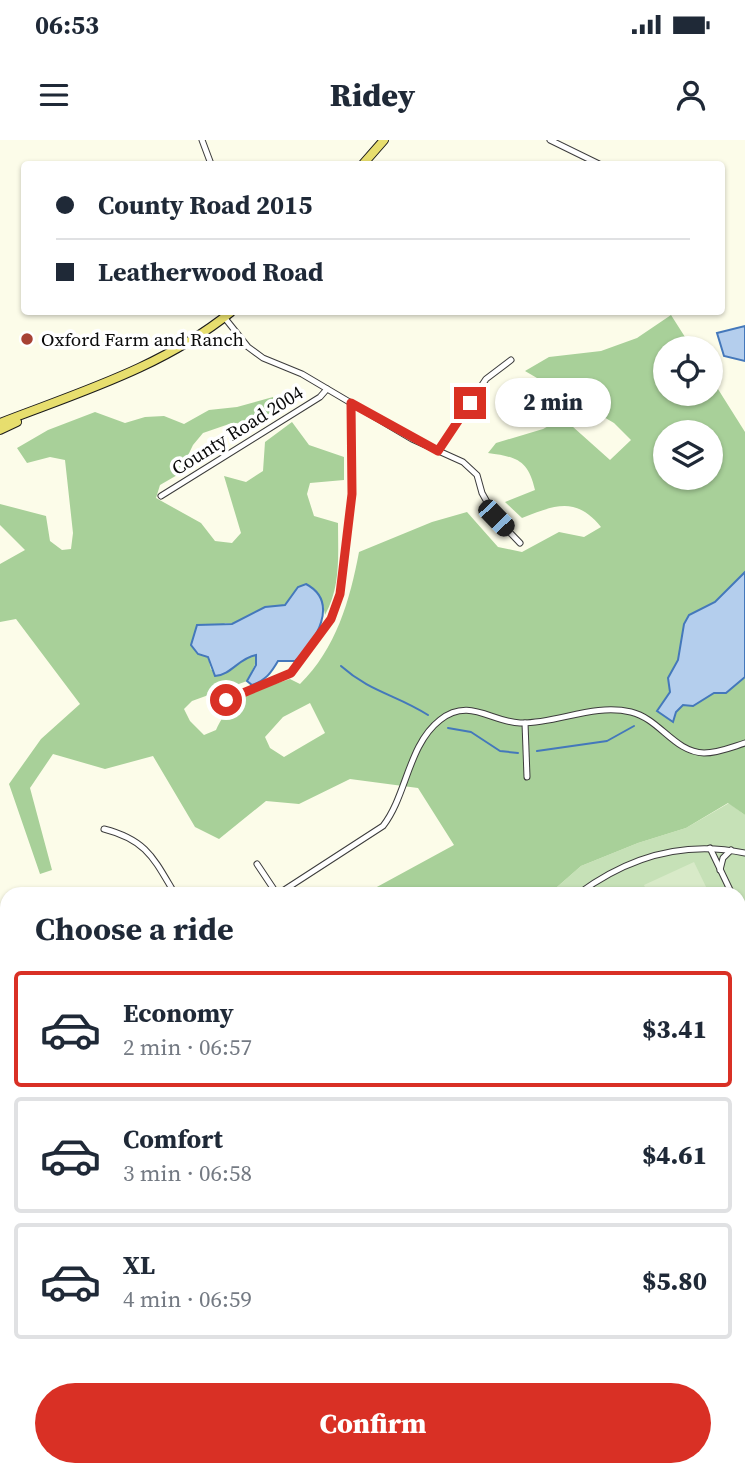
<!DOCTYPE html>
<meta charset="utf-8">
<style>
:root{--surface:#fff;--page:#f6f6f7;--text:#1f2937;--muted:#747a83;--line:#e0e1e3;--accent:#d93025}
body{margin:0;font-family:"Source Serif 4",serif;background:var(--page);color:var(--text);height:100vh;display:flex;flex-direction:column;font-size:26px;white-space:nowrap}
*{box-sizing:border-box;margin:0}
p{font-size:23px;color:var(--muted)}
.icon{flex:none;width:38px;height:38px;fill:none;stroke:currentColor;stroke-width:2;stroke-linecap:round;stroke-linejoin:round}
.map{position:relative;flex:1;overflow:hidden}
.details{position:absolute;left:0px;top:747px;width:746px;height:590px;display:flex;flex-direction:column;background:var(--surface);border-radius:21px 21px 0 0;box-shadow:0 2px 5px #0004}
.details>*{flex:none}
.banner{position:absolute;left:21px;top:21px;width:704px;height:154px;border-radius:7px;box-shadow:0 2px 5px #0004;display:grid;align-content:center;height:154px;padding:0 35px;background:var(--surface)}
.fabs{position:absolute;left:653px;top:196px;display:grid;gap:14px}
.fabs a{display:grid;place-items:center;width:70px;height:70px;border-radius:50%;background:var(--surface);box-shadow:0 2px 5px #0004;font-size:35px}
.end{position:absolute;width:32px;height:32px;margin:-16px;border:9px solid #d93025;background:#fff;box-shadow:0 0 0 4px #fff}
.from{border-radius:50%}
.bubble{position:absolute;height:49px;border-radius:24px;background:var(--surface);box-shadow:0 2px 5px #0004;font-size:23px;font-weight:800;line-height:49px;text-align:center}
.car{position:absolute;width:21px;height:42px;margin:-21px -10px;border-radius:9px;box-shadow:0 0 5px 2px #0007;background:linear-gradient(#222 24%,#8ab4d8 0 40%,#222 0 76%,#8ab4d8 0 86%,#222 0)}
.banner b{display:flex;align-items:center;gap:24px;height:66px;font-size:26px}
.banner b+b{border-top:2px solid var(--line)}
.banner i{width:18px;height:18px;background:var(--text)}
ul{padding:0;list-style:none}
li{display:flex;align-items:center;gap:21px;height:116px;margin:0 14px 10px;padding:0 21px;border:4px solid var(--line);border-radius:7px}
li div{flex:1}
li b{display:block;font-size:26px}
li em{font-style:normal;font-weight:800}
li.on{border-color:var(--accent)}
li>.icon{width:63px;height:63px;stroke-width:1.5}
h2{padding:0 35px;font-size:32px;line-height:84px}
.cta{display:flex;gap:14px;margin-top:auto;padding:14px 35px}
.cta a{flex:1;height:80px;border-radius:42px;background:var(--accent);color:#fff;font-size:28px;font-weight:800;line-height:80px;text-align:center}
.status{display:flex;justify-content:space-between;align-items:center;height:49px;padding:0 35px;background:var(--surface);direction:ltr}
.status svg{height:19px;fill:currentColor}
header{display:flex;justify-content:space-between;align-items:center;height:91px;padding:0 35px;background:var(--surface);font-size:32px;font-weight:800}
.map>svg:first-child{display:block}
</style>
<div class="status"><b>06:53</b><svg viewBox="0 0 49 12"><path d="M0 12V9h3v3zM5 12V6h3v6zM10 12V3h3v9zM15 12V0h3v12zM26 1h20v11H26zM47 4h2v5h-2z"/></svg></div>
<header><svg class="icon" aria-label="menu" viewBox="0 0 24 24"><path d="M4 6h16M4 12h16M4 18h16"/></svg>Ridey<svg class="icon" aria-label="person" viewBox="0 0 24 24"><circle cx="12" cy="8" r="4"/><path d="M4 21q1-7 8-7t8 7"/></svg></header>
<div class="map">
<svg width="745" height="1336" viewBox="0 0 745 1336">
<rect width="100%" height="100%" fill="#fcfce9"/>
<path fill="#c6e1b7" d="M 729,663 L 745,675 L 745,1023 L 739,1039 L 738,754 L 549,754 L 581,726 L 638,703 L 686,688 Z"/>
<g fill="#a8d099" fill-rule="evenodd">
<path d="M 671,175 L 692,208 L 665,208 L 665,254 L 710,254 L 711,238 L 745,292 L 745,432 L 715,462 L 689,475 L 684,485 L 678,520 L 668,538 L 670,551 L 662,567 L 676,572 L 683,565 L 693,566 L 714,553 L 726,553 L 745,537 L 745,675 L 728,663 L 686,688 L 638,703 L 581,726 L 549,754 L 364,754 L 454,705 L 418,648 L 350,639 L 299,664 L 266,661 L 219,699 L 195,687 L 153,616 L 105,629 L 53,614 L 30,648 L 52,730 L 40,734 L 9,644 L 41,599 L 80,564 L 16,479 L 0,482 L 0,424 L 25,410 L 0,385 L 0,364 L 46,376 L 50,401 L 62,410 L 71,409 L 73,393 L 65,320 L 50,317 L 27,323 L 17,308 L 48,290 L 95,272 L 125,283 L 145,277 L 164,276 L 184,284 L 209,270 L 237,267 L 273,257 L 276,270 L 249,284 L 232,283 L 203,293 L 193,305 L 179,334 L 160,345 L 156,358 L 201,383 L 215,401 L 232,403 L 241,393 L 224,336 L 246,342 L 263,331 L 265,302 L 292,282 L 309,305 L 344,317 L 344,340 L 310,343 L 307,354 L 314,376 L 338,383 C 338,415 341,446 325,475 L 323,465 L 298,447 L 285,465 L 265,467 L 232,484 L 225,483 L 203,514 L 208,517 L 211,530 L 250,516 L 256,515 L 258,518 L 247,541 L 192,561 L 184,569 L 190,581 L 204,595 L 216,590 C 232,555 255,551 290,539 L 300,544 C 336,509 350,460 359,412 L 432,382 L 467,372 L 498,407 L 522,412 L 559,392 L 584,397 L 601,387 C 576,356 555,365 522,378 L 505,362 L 535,350 C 528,320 517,317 488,313 L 496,303 L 543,289 L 563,278 L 610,320 L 631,300 L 614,283 L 525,231 L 549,217 L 601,211 L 637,198 ZM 665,292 L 710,292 L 710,338 L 665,338 ZM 310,563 L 325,593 L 284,617 L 270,608 L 265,597 L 283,577 Z"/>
<path d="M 510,1330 L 604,1330 L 613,1336 L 513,1336 Z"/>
</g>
<path fill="#d8eac8" d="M 694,722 L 709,753 L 648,754 L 644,745 Z"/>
<g fill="#b4ceed" stroke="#4478bb" stroke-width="2">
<path d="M 745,186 L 745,221 L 724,216 L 717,193 Z"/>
<path d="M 745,432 L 745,537 L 726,553 L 714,553 L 693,566 L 683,565 L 676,572 L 673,582 L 657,571 L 670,552 L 668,538 L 678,520 L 684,484 L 689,475 L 715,462 Z"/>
<path d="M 306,444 C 340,462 316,502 295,521 L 278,521 C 271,533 266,540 252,545 L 247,541 L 256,525 L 256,515 C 239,518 231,535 215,536 L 208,517 L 198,514 L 191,505 L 197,485 L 232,484 L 265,467 L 285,465 L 298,447 Z"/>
</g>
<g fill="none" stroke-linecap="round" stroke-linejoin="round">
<g stroke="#4478bb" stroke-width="2">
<path d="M 341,526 C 370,552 397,555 428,575"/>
<path d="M 448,588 L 471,592 L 500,611 L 518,613"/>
<path d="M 537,611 L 607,601 L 634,586"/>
</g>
<g stroke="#3c3c3c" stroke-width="7">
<g id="street">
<path d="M 202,0 L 211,24"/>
<path d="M 550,0 L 599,24"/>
<path d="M 224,177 L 248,207 L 263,218 L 302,234 L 412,299 L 463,322 L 477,335 L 482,353 L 496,378 L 520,403"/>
<path d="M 438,311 L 486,239 L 511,220"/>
<path d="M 161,356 L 320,257 L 327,249"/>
<path d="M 226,560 L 291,533 L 331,479 L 340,454 L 352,354 L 351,263"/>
<path d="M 525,583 L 527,637"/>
<path d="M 104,689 C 147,700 154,719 175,754"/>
<path d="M 710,708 L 732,754"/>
<path d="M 257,724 L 277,754"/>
<path d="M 720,730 L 723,718 L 731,710"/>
<path d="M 278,754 L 383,686 C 407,655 408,605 440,580 C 469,557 491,582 520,583 C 557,584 593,563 631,572 C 660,579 674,612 704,613 C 718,613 732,607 745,603"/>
<path d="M 578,754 C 628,717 683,700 745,713"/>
<path d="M 738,766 L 745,779"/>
<path d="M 738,982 L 745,979"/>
<path d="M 738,987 L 743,1000"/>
<path d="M 738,997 L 745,1008"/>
<path d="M 738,1125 L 745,1121"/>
<path d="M 0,1148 L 7,1148"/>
<path d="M 738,1225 L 745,1223"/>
<path d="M 0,1235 L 7,1233"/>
<path d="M 738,1328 L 745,1323"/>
<path d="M 92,1330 L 96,1336"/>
<path d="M 220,1330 L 224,1336"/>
<path d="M 689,1330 L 709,1336"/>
</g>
</g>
<g stroke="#2b2b2b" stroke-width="9">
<g id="secondary">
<path d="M 738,1048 L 745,1042"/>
<path d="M 738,1061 L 745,1058"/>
<path d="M 149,1336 L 158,1330"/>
<path d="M 165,1336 L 175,1330"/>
</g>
</g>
<g stroke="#1a1a1a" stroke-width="10">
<g id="primary">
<path d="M 363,24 L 384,0"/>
<path d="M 0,283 C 80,252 163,227 231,172"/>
<path d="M 0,290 L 17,282"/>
</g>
</g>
<use href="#street" stroke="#fff" stroke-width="5"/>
<use href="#secondary" stroke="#f0f4ab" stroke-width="7"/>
<use href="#primary" stroke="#e7de6e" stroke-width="8"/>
</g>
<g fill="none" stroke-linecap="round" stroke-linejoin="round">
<path stroke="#d93025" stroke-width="9" d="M 226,560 L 291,533 L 331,479 L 340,454 L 352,354 L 351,263 L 438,311 L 470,263"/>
</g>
<circle fill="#a74234" stroke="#fff" stroke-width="2.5" cx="27" cy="199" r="7"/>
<g text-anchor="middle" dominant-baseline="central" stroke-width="7" stroke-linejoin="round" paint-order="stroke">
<g font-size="19" fill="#090909" stroke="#fff" text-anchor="start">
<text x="41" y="199">Oxford Farm and Ranch</text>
</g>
<g font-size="19" fill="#090909" stroke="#fff">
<text transform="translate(237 290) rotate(-32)">County Road 2004</text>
</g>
</g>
</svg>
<div class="fabs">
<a><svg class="icon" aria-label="locate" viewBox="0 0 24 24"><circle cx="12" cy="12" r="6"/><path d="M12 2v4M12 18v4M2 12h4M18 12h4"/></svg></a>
<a><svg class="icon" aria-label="layers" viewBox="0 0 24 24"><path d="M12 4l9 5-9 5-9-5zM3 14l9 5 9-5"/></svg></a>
</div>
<i class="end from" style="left:226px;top:560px"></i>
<i class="end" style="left:470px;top:263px"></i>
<div class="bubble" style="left:495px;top:238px;width:116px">2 min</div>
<i class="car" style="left:496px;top:378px;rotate:136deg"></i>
<div class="banner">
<b><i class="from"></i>County Road 2015</b>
<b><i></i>Leatherwood Road</b>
</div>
<section class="details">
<h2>Choose a ride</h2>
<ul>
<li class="on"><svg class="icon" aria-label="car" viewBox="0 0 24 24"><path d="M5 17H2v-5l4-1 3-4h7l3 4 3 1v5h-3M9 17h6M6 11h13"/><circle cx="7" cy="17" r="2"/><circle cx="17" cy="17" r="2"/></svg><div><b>Economy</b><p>2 min · 06:57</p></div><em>$3.41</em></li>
<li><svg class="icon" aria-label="car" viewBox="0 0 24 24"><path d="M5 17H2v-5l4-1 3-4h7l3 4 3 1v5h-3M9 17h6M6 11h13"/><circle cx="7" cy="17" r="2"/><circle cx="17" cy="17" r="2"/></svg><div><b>Comfort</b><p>3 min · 06:58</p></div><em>$4.61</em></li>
<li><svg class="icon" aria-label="car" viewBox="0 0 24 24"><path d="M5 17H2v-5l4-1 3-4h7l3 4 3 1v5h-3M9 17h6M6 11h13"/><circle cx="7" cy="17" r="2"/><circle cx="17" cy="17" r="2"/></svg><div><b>XL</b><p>4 min · 06:59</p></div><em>$5.80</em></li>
</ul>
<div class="cta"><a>Confirm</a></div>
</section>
</div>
